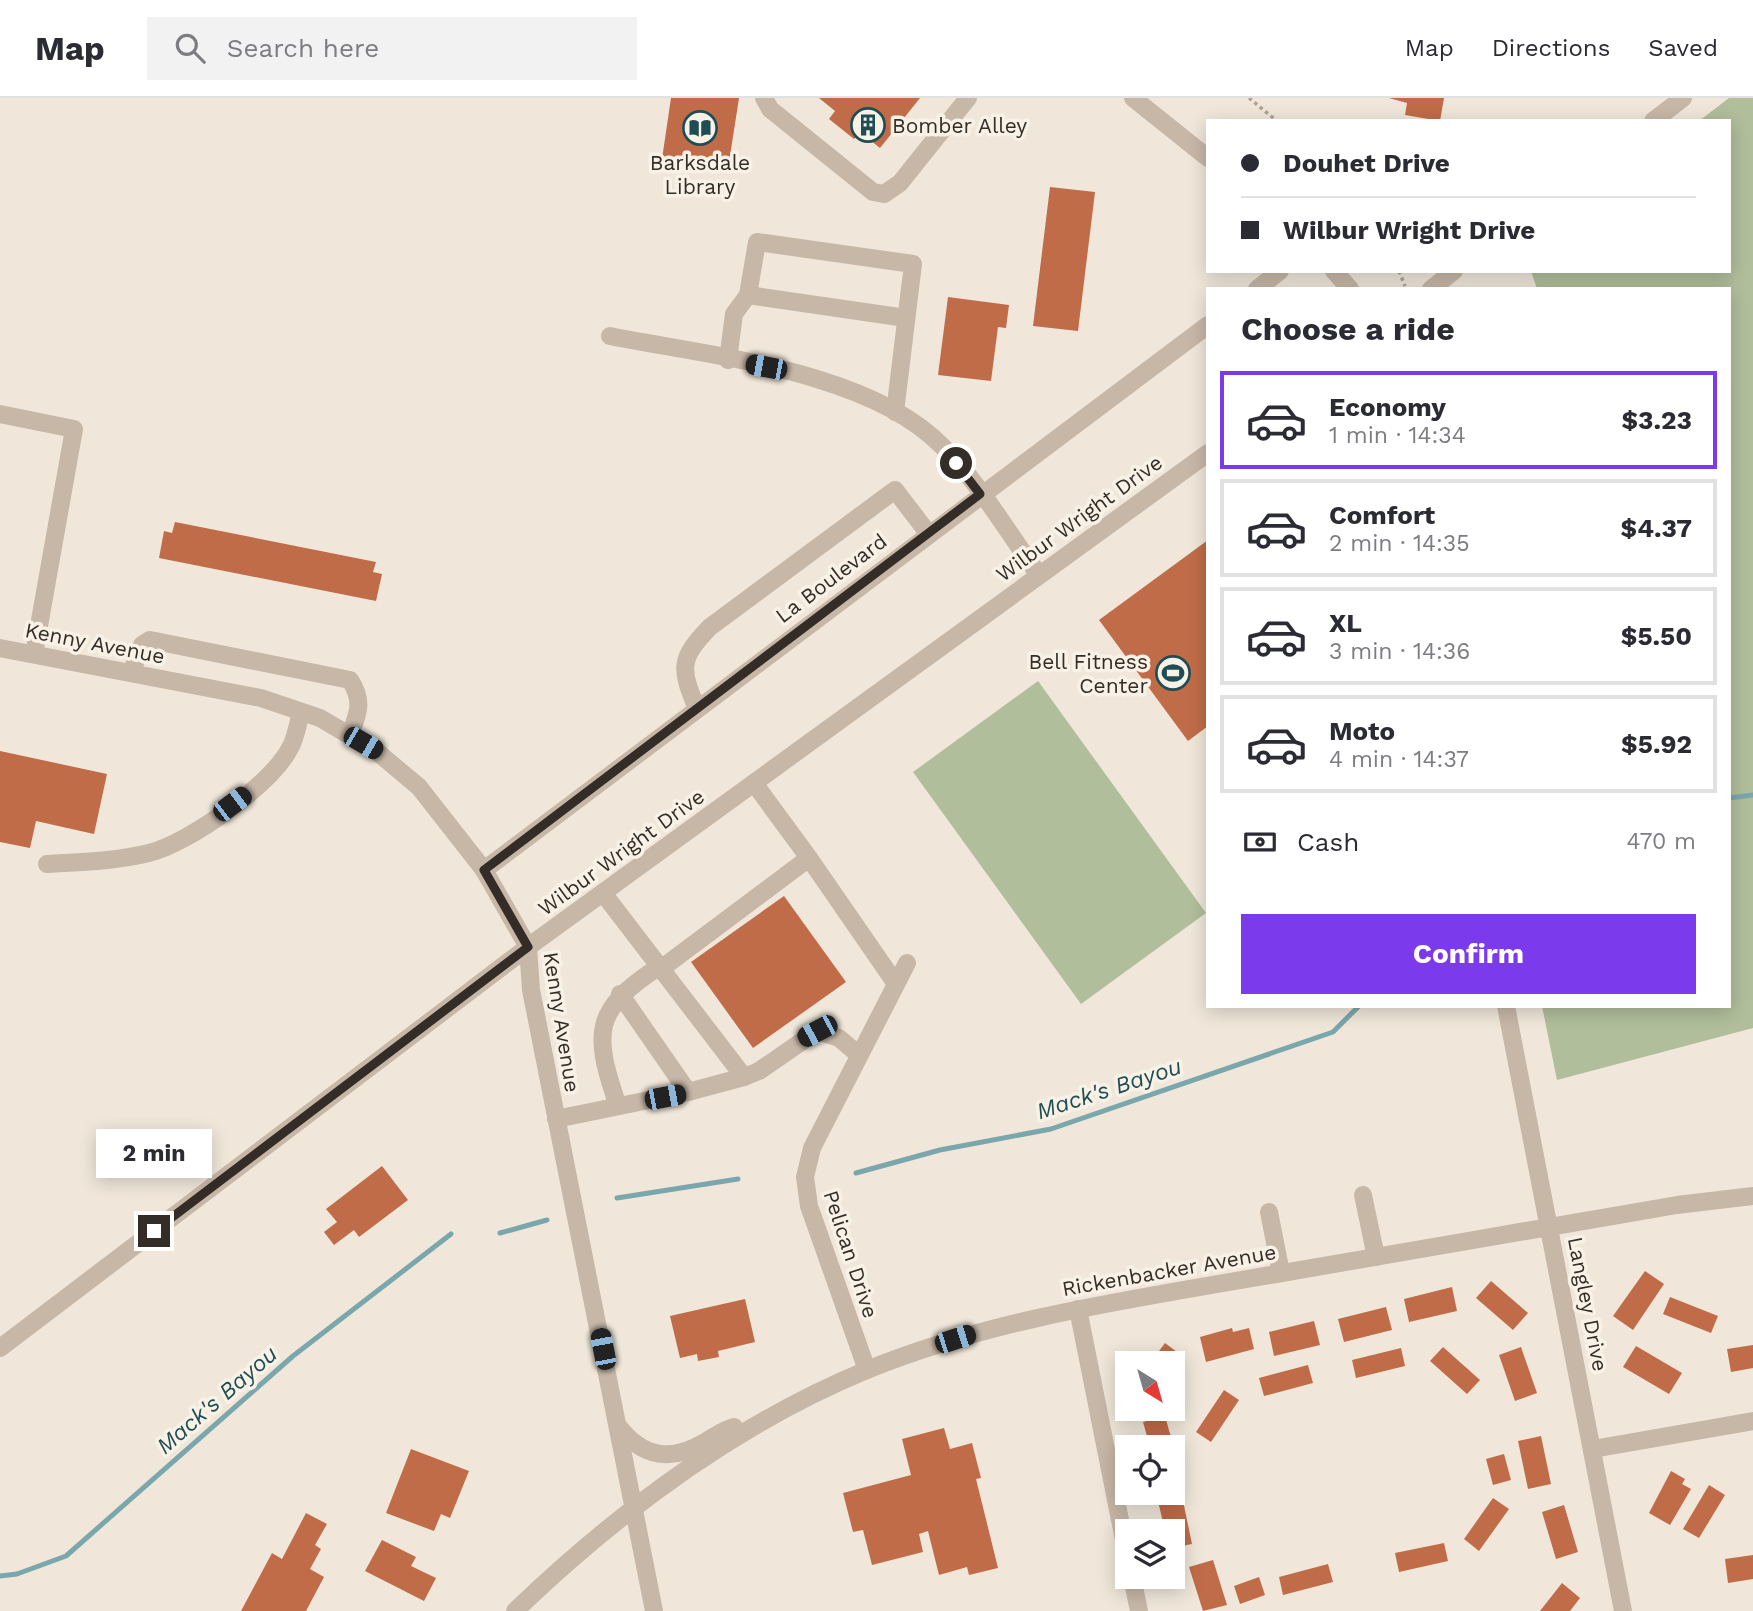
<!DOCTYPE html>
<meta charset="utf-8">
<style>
:root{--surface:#fff;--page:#f2f2f3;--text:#2b2b33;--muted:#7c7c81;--line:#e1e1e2;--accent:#7c3aed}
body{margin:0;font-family:"Work Sans",sans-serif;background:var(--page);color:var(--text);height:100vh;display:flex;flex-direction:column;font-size:26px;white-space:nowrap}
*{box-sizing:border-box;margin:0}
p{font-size:23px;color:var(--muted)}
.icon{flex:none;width:38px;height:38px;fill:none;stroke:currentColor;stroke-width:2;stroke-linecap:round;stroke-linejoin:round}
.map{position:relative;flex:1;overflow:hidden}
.sheet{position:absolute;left:1206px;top:189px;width:525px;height:721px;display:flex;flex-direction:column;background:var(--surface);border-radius:0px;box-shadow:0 4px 18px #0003}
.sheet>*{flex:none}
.guide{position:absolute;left:1206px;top:21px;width:525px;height:154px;border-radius:0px;box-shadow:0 4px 18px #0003;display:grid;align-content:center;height:154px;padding:0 35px;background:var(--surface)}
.needle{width:46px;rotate:143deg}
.buttons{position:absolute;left:1115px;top:1253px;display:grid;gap:14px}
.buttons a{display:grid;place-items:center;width:70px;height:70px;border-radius:0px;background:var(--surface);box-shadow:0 4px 18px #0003;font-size:35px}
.end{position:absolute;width:32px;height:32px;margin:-16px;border:9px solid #342c27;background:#fff;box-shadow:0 0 0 4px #fff}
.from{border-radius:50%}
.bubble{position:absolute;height:49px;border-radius:0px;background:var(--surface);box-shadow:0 4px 18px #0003;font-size:23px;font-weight:700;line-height:49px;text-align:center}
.car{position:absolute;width:21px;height:42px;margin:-21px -10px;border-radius:9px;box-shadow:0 0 5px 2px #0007;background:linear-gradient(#222 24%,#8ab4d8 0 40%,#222 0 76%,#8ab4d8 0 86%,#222 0)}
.guide b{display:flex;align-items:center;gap:24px;height:66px;font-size:26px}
.guide b+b{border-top:2px solid var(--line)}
.guide i{width:18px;height:18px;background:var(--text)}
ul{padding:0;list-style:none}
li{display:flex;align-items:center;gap:21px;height:98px;margin:0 14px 10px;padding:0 21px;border:4px solid var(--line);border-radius:0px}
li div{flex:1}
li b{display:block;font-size:26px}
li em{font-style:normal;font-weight:700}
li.current{border-color:var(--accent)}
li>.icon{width:63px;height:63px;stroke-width:1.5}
h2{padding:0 35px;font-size:32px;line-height:84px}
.pay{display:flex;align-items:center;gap:18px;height:77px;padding:0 35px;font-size:26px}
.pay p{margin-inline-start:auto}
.primary-button{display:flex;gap:14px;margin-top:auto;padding:14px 35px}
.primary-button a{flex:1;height:80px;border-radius:0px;background:var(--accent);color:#fff;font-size:28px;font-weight:700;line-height:80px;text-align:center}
header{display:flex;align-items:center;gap:42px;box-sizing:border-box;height:98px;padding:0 35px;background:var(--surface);border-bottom:2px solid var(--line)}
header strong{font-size:33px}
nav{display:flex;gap:38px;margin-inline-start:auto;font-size:24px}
.search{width:490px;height:63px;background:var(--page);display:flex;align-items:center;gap:18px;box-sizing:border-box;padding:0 24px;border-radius:0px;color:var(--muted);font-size:26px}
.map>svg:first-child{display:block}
</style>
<header>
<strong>Map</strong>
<div class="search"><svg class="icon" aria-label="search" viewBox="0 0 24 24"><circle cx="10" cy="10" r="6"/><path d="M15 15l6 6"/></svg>Search here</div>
<nav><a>Map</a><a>Directions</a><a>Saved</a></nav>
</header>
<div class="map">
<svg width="1753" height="1513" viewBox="0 0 1753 1513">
<rect width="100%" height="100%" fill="#f0e7da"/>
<g fill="#b0be9b">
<path d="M 1729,0 L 1753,0 L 1753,930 L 1557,982 L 1542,908 L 1729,908 L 1729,191 L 1537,191 L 1531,173 L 1729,173 L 1729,23 L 1699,23 Z"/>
<path d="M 1038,583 L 1206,815 L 1081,906 L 913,674 Z"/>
</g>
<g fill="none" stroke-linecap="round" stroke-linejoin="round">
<g stroke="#7aa7ac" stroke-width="5">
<path d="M 1729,700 L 1753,697"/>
<path d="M 856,1075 L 940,1052 L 1051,1031 L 1333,934 L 1359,908"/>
<path d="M 617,1100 L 738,1081"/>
<path d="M 500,1135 L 547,1122"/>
<path d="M 0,1478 L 17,1476 L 66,1458 L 293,1258 L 451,1136"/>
</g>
</g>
<g fill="#c06c48">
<path d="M 671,0 L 739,0 L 728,71 L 662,61 Z"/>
<path d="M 819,0 L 920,0 L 880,50 L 860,34 L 854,41 L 829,21 L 835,13 Z"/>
<path d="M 1389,0 L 1444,0 L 1440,23 L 1405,17 L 1407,5 Z"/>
<path d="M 1050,89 L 1095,94 L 1078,233 L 1033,228 Z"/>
<path d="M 948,199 L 1009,207 L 1006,230 L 998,229 L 991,283 L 938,277 Z"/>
<path d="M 175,424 L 376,464 L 373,474 L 382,476 L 376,503 L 159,460 L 164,433 L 172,435 Z"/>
<path d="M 1208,442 L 1208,628 L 1188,643 L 1099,522 Z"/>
<path d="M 0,653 L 107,676 L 94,736 L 36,723 L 30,750 L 0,744 Z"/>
<path d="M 784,798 L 846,884 L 753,950 L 691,864 Z"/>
<path d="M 382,1068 L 408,1102 L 359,1139 L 354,1132 L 334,1147 L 324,1134 L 337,1124 L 326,1111 Z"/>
<path d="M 1645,1173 L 1664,1186 L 1633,1232 L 1613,1218 Z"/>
<path d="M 1491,1183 L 1528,1215 L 1513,1232 L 1476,1200 Z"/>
<path d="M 1452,1189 L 1457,1213 L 1409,1224 L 1404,1201 Z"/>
<path d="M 1670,1199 L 1718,1218 L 1711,1235 L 1663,1216 Z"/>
<path d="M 745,1201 L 755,1244 L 718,1253 L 719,1259 L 698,1263 L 697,1256 L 680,1260 L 670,1218 Z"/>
<path d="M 1386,1209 L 1392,1232 L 1344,1244 L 1338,1221 Z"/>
<path d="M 1314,1223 L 1320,1247 L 1274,1258 L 1269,1234 Z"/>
<path d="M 1232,1230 L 1233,1234 L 1249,1230 L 1254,1251 L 1206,1264 L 1200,1239 Z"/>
<path d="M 1165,1245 L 1185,1260 L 1172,1277 L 1172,1265 L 1150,1265 Z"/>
<path d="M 1753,1247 L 1753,1270 L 1731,1274 L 1727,1251 Z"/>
<path d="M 1636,1248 L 1682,1275 L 1669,1296 L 1623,1269 Z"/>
<path d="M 1443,1249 L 1480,1282 L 1467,1296 L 1430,1263 Z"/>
<path d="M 1521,1249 L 1537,1295 L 1515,1303 L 1499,1257 Z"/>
<path d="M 1401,1250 L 1405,1268 L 1356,1280 L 1352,1262 Z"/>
<path d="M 1308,1267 L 1313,1285 L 1264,1298 L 1259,1280 Z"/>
<path d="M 1224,1292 L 1239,1302 L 1211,1344 L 1196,1334 Z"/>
<path d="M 1165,1318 L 1178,1364 L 1172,1366 L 1172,1349 L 1150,1349 L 1143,1324 Z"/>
<path d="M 944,1330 L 950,1351 L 972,1345 L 981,1380 L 976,1381 L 998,1470 L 969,1477 L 967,1469 L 939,1477 L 928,1433 L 919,1436 L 923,1454 L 872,1467 L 863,1432 L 853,1434 L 843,1395 L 911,1377 L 902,1341 Z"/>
<path d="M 1541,1338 L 1551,1386 L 1528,1391 L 1518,1343 Z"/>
<path d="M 411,1351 L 469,1373 L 450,1420 L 441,1416 L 434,1433 L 386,1415 Z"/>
<path d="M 1504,1356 L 1511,1382 L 1493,1387 L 1486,1361 Z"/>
<path d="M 1671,1373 L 1685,1381 L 1682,1386 L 1691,1391 L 1670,1427 L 1649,1415 Z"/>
<path d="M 1709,1387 L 1725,1397 L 1699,1440 L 1683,1431 Z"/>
<path d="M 1182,1398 L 1192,1446 L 1172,1450 L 1172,1433 L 1165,1433 L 1158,1403 Z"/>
<path d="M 1493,1400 L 1509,1411 L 1479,1453 L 1464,1441 Z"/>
<path d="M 1564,1407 L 1578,1454 L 1556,1461 L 1542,1414 Z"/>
<path d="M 306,1415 L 327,1426 L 315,1447 L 321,1451 L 310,1471 L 324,1479 L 306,1513 L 241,1513 L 272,1455 L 282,1461 Z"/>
<path d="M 382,1442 L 416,1459 L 411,1468 L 436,1480 L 424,1503 L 365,1473 Z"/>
<path d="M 1444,1445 L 1448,1463 L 1399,1474 L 1395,1455 Z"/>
<path d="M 1753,1457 L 1753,1481 L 1728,1485 L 1725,1461 Z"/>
<path d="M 1213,1462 L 1227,1507 L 1203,1513 L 1189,1469 Z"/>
<path d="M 1328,1466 L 1333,1484 L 1283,1497 L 1279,1479 Z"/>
<path d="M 1259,1479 L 1265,1497 L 1240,1506 L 1234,1488 Z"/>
<path d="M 1562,1485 L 1580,1500 L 1570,1513 L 1540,1513 Z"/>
</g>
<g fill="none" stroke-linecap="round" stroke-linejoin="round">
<g stroke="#b3a291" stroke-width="3.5" stroke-dasharray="3.5 3.5" stroke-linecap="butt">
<path d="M 1249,0 L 1277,23"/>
<path d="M 1399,173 L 1405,188"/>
</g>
<g stroke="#c7b7a7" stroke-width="18">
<path d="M 764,0 L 770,11 L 873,94 L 884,96 L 900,85 L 968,0"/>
<path d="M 1133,0 L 1208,60"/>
<path d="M 1653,23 L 1683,0"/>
<path d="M 1334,173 L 1350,191"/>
<path d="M 1257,191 L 1280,173"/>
<path d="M 1431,191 L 1454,173"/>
<path d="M 748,197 L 906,220"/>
<path d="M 610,238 C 710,258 870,273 943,349 C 980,386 1008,435 1039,477"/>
<path d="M 728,262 L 734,216 L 748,197 L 757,144 L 913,166 L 895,314"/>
<path d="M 0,316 L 74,331 L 34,556"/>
<path d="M 0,550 L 261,600 L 320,620 L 376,653 L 419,689 L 484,772 L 528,849 L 531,892 L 654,1513"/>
<path d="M 131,575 L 142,547 L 150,542 L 350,582 C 364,603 358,616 350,637"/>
<path d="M 697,611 C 680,570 679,561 710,529 L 895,392 L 928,435"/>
<path d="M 809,760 L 896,886"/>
<path d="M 47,766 C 82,764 116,763 149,755 C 189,745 271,687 290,650 C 296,640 298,625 301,614"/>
<path d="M 484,772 L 1208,227"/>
<path d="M 603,795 L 744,979"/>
<path d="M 662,870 L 809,760 L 754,685"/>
<path d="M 620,896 L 688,994"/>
<path d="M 1506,908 L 1623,1513"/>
<path d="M 618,1008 C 593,935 592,912 660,868"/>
<path d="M 556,1021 L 688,994 L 744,979 L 759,973 L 817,933 L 839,940 L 859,957"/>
<path d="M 1363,1097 L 1376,1159"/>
<path d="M 1269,1114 L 1281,1175"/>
<path d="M 1078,1211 L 1127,1457"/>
<path d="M 0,1250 L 528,849 L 1208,355"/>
<path d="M 867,1272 L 809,1108 L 805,1079 L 812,1050 L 907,865"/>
<path d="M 619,1329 C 643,1360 672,1364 705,1344 C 714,1339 724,1331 734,1329"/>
<path d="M 1593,1351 L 1753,1323"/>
<path d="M 1132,1479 L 1139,1513"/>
<path d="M 515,1513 C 617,1415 736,1326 867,1272 C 988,1223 1114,1204 1241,1182 C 1386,1157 1532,1132 1677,1107 L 1753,1098"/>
</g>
</g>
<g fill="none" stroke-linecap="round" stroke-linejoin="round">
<path stroke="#342c27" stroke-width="9" d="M 154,1133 L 528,849 L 484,772 L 980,396 L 956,365"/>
</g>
<defs>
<g id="building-ring" transform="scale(1.75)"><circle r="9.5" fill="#f8f1e6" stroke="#1e4d54" stroke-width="1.5"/><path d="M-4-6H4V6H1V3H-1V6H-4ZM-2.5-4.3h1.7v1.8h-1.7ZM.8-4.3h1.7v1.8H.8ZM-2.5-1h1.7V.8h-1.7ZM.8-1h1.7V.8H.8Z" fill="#1e4d54"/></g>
<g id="library-ring" transform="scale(1.75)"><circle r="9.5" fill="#f8f1e6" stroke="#1e4d54" stroke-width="1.5"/><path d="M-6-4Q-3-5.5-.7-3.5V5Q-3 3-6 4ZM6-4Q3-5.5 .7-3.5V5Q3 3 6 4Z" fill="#1e4d54"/></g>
<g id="stadium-ring" transform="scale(1.75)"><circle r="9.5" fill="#f8f1e6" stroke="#1e4d54" stroke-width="1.5"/><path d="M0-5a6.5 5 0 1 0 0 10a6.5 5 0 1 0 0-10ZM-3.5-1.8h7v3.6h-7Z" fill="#1e4d54"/></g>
</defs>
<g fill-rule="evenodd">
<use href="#building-ring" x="868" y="27"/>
<use href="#library-ring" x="700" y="30"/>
<use href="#stadium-ring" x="1173" y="575"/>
</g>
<g text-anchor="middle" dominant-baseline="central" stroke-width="7" stroke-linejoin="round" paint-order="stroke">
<g font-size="21" fill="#342c27" stroke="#f8f1e6" text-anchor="start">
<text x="892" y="27">Bomber Alley</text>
<text x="700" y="64" text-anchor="middle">Barksdale<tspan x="700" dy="24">Library</tspan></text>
<text x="1148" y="563" text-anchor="end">Bell Fitness<tspan x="1148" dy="24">Center</tspan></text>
</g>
<g font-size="21" fill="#342c27" stroke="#f8f1e6">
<text transform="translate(1079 420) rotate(-36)">Wilbur Wright Drive</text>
<text transform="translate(831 480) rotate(-37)">La Boulevard</text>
<text transform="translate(95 545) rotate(11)">Kenny Avenue</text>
<text transform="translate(621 754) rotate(-36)">Wilbur Wright Drive</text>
<text transform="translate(562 924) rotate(81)">Kenny Avenue</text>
<text transform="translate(851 1156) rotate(72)">Pelican Drive</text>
<text transform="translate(1169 1172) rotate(-10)">Rickenbacker Avenue</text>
<text transform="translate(1588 1206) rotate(79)">Langley Drive</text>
</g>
<g font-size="23" font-style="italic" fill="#1e4d54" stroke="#f8f1e6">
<text transform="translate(1109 991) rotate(-18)">Mack's Bayou</text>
<text transform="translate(217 1302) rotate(-41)">Mack's Bayou</text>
</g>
</g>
</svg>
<div class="buttons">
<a><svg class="needle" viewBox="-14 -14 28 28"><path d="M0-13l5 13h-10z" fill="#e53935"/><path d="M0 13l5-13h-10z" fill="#7c7c81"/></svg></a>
<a><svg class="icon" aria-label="locate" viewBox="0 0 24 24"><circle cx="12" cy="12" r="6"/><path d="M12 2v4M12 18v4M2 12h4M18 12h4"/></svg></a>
<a><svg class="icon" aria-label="layers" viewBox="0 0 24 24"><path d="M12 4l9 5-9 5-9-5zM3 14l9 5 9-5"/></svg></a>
</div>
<i class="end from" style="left:956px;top:365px"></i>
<i class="end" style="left:154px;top:1133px"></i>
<div class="bubble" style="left:96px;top:1031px;width:116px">2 min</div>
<i class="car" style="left:766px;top:269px;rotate:281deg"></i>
<i class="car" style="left:363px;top:645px;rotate:120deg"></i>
<i class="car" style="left:232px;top:706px;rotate:53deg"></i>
<i class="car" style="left:817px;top:933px;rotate:242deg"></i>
<i class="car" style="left:665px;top:999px;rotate:79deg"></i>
<i class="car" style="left:955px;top:1241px;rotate:72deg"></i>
<i class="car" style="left:603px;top:1251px;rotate:349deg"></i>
<div class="guide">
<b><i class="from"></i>Douhet Drive</b>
<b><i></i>Wilbur Wright Drive</b>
</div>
<section class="sheet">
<h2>Choose a ride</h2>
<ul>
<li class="current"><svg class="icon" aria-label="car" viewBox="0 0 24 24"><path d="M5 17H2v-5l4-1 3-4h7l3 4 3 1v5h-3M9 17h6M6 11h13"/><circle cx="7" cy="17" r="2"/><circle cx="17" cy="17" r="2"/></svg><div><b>Economy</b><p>1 min · 14:34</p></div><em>$3.23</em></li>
<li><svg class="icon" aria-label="car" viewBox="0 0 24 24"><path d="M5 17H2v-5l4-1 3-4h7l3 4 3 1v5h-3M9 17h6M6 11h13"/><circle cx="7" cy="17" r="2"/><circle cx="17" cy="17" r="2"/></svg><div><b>Comfort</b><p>2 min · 14:35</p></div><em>$4.37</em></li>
<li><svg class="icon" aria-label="car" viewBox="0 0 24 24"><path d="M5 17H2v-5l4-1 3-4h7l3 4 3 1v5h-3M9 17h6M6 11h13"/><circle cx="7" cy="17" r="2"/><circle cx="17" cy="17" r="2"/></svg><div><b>XL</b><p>3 min · 14:36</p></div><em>$5.50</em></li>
<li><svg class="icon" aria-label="car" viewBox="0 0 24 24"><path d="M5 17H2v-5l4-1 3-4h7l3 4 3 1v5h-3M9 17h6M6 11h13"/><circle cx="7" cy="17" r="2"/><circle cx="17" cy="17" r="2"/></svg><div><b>Moto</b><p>4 min · 14:37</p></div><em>$5.92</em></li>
</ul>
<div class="pay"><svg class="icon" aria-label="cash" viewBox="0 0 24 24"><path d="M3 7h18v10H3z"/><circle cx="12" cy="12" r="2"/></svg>Cash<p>470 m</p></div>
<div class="primary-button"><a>Confirm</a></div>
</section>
</div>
